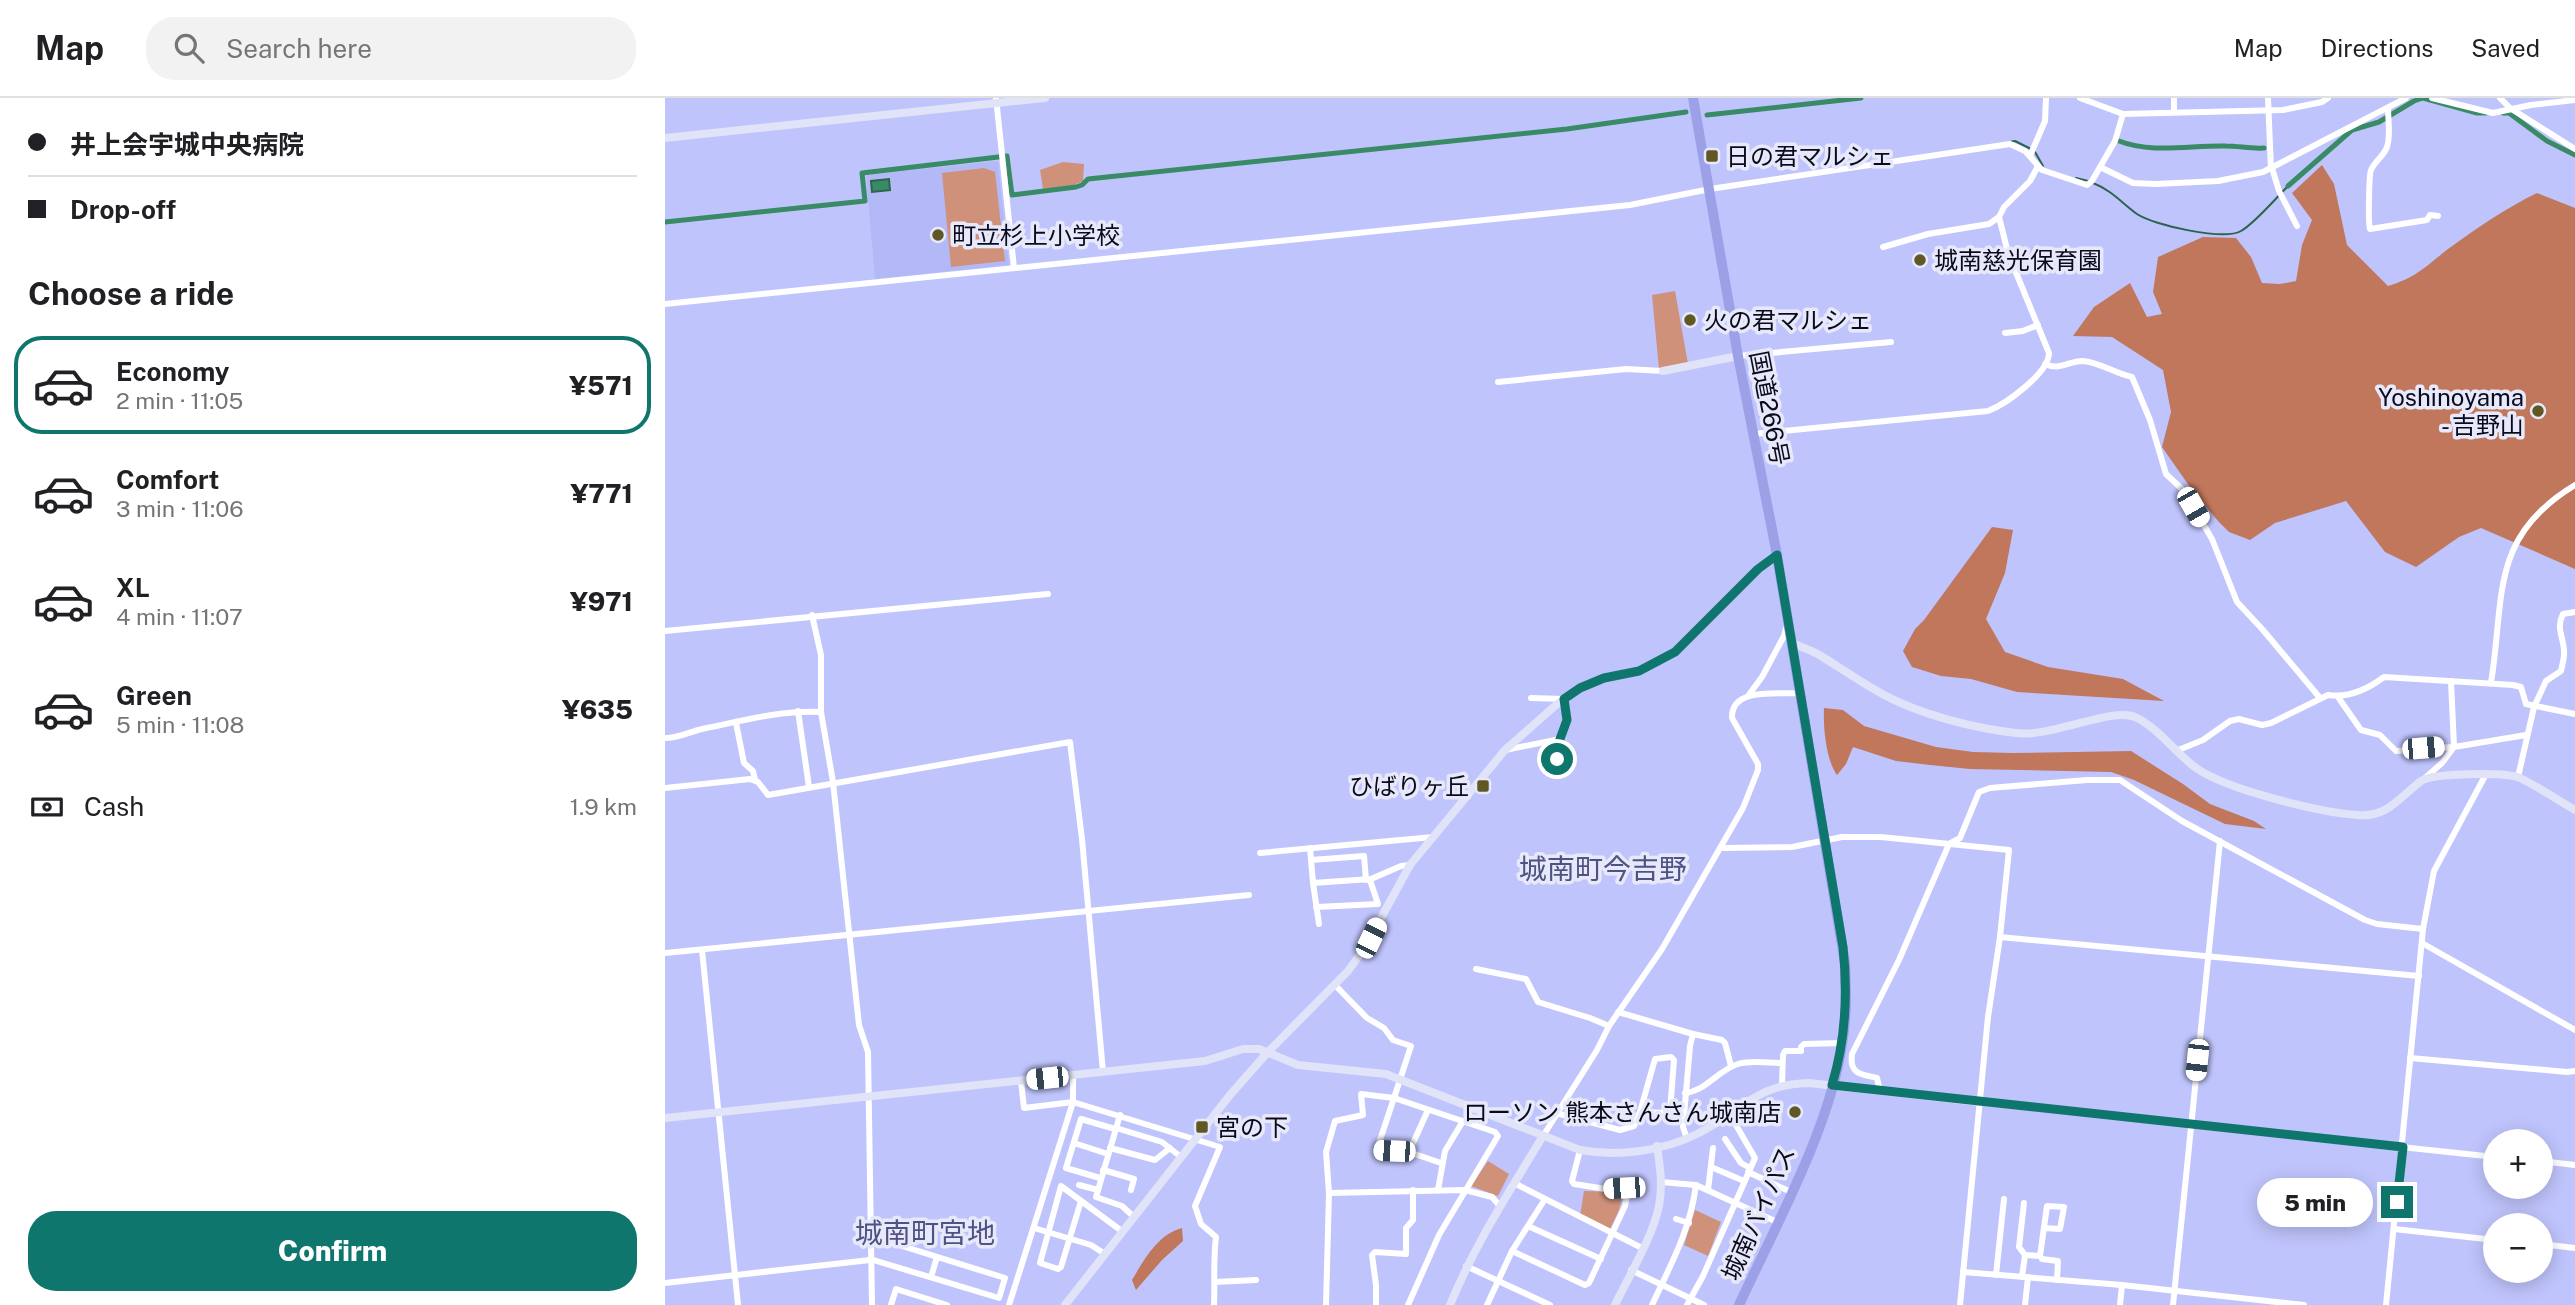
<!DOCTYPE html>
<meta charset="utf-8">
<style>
:root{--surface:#fff;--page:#f2f2f2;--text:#202124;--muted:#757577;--line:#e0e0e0;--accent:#0f766e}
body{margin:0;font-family:"Public Sans","Noto Sans JP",sans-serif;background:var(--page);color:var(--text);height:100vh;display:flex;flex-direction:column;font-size:26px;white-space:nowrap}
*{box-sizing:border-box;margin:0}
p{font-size:23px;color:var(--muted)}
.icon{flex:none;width:38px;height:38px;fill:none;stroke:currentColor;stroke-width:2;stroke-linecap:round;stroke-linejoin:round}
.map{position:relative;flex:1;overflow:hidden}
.side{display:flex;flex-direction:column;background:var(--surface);width:665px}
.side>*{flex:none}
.hud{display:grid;align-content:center;height:154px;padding:0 28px;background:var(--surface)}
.fabs{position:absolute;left:1818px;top:1031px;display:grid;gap:14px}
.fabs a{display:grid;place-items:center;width:70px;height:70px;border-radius:50%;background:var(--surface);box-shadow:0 4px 18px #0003;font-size:35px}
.end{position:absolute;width:32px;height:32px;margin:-16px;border:9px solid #0f766e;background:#fff;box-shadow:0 0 0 4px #fff}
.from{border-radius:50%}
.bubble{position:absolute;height:49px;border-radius:24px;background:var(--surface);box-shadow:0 4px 18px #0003;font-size:23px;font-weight:800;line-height:49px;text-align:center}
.car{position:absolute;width:21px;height:42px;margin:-21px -10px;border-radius:9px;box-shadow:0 0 5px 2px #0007;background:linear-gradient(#fff 24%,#345 0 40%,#fff 0 76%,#345 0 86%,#fff 0)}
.hud b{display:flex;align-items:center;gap:24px;height:66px;font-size:26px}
.hud b+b{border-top:2px solid var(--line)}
.hud i{width:18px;height:18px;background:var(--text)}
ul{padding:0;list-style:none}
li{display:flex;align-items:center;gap:21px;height:98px;margin:0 14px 10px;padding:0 14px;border:4px solid transparent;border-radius:28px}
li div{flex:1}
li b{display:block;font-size:26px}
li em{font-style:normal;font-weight:800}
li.selected{border-color:var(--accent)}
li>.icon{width:63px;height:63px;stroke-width:1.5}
h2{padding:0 28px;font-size:32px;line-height:84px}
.pay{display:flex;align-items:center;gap:18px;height:77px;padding:0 28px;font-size:26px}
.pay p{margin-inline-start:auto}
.primary-button{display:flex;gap:14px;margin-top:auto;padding:14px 28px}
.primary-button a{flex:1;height:80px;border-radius:28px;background:var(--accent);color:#fff;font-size:28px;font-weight:800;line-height:80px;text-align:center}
header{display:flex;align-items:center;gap:42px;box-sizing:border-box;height:98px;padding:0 35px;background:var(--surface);border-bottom:2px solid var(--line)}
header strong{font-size:33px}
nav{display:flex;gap:38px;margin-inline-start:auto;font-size:24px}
.search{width:490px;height:63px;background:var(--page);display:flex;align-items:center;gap:18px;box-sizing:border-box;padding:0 24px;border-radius:28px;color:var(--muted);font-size:26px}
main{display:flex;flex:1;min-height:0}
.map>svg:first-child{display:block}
</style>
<header>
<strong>Map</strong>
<div class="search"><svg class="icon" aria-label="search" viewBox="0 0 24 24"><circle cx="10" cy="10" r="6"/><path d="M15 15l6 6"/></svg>Search here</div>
<nav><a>Map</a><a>Directions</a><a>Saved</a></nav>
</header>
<main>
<section class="side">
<div class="hud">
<b><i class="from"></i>井上会宇城中央病院</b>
<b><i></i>Drop-off</b>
</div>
<h2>Choose a ride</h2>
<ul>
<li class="selected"><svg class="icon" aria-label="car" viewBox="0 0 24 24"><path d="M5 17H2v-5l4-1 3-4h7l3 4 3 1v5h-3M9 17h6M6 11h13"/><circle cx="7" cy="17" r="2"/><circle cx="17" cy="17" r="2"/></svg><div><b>Economy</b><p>2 min · 11:05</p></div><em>¥571</em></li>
<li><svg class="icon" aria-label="car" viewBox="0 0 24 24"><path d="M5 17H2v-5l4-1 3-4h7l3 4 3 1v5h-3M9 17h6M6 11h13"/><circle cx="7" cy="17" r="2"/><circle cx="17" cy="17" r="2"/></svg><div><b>Comfort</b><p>3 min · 11:06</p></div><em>¥771</em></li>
<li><svg class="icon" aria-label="car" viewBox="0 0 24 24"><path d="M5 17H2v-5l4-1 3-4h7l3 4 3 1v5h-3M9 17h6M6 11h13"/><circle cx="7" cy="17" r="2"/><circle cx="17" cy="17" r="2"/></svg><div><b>XL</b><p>4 min · 11:07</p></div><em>¥971</em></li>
<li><svg class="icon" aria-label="car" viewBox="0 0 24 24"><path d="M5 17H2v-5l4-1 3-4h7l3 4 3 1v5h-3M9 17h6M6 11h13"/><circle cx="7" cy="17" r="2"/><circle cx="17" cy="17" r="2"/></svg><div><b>Green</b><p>5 min · 11:08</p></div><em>¥635</em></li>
</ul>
<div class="pay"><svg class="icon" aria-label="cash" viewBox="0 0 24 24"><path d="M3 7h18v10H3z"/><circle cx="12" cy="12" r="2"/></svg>Cash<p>1.9 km</p></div>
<div class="primary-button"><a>Confirm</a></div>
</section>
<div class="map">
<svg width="1910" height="1207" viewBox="0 0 1910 1207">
<rect width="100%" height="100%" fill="#bfc4fc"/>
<path fill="#b3b9f7" d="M 333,63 L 344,167 L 210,181 L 201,77 Z"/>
<g fill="#cf917a">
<path d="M 398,64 L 419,66 L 418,83 L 409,87 L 378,91 L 375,72 Z"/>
<path d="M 319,70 L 330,74 L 340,163 L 286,169 L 277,75 Z"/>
<path d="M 1010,193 L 1023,266 L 994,271 L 987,197 Z"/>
<path d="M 823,1063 L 844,1076 L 833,1098 L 806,1088 Z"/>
<path d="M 919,1093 L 956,1094 L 958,1096 L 954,1112 L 945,1131 L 915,1118 Z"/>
<path d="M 1030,1112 L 1056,1124 L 1043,1158 L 1019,1147 Z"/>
</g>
<g fill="#c0775c">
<path d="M 1657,67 L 1669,86 L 1682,147 L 1723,188 C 1752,179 1760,169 1783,151 C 1812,130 1841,110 1872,95 L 1910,110 L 1910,471 L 1816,430 L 1794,439 L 1751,469 L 1720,454 L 1681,403 L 1610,425 L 1585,442 L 1564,434 L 1553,423 L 1527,392 L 1497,349 L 1506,314 L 1498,272 L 1447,239 L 1408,238 L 1429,209 L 1465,185 L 1482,219 L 1497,216 L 1488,194 L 1493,159 L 1538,139 L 1571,140 L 1586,159 L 1597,185 L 1615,186 L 1631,183 L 1637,147 L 1647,122 L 1627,95 Z"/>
<path d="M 1327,429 L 1348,432 L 1340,475 L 1321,521 L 1340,554 L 1383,569 L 1458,581 L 1499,603 L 1352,594 L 1306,581 L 1276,578 L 1247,569 L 1238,553 L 1250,531 L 1259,522 Z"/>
<path d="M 1159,610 L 1178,612 L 1199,628 L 1271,649 L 1308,654 L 1348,655 L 1466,653 L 1518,686 L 1545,706 L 1589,723 L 1601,731 L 1560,726 L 1469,682 L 1446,674 L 1305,671 L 1265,667 L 1231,663 L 1188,649 L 1181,666 L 1172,677 C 1161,662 1158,629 1159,610 Z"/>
<path d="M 517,1130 L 518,1143 L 497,1162 L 471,1192 L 467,1182 C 479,1162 493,1136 517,1130 Z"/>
</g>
<path fill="#398b65" stroke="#2b644f" stroke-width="2" d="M 224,81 L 225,92 L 207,94 L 206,83 Z"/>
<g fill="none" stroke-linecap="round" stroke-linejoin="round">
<g stroke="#2b644f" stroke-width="2">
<path d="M 1345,44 L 1350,43 L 1366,51"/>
<path d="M 1370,54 L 1378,68"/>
<path d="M 1411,80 L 1423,83"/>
<path d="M 1428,85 C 1446,92 1457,105 1472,116 C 1488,127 1559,143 1576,133 C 1590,125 1611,100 1623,88"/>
</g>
<g stroke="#398b65" stroke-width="5">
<path d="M 1838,15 L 1844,15 L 1882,43 L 1910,57"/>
<path d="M 1042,17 L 1196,0"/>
<path d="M 1454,43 C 1487,56 1526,47 1561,48 C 1574,48 1586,51 1599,50"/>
<path d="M 1623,88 L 1687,32 L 1714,24 L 1749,3 L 1758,0 L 1812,15 L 1821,15"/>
<path d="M 0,124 L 200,103 L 197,75 L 342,58 L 347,97 L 411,89 L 417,87 L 423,81 L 902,31 L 1021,14"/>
</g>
<g stroke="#fff" stroke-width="6">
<path d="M 331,0 L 349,170"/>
<path d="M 1415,0 L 1458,16 L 1618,12 L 1657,4 L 1663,0"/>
<path d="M 1509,0 L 1509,14"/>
<path d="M 1603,0 L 1606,71"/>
<path d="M 1767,0 L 1828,15 L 1866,7 L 1910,2"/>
<path d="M 1835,0 L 1845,10 L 1910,51"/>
<path d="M 1723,10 C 1723,22 1726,38 1722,49 C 1719,58 1710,63 1706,72 C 1704,76 1703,126 1705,131 L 1762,122 L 1765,117 L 1773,118"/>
<path d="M 1365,58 L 1380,23 L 1381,0"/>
<path d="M 1435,69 L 1450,43 L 1458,16"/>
<path d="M 1607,70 L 1614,93 L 1632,128"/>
<path d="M 1218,149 L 1263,136 L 1324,126 L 1334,119 L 1339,109 L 1365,83 L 1373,68"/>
<path d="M 0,206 L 965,107 L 1045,91 L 1345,46 L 1360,53 L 1377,72 L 1422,87 L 1427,83 L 1435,69 L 1468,85 L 1491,86 L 1553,83 L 1598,74 L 1741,0"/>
<path d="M 1340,235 L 1358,233 L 1373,227"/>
<path d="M 1073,258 L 1226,244"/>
<path d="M 1380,266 C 1395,273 1403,263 1418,263 C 1434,264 1451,276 1467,279 L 1485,322 L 1501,376 L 1518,392 L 1547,441 L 1572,504 L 1598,532 L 1655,600"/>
<path d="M 833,284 L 961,271 L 998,273"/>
<path d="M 1088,336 L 1323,313 C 1341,306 1384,275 1384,255 L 1343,155 L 1334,119"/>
<path d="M 147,517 L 156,557 L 156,614 L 168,684 L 194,927 L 203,954 L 207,1207"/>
<path d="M 0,533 L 383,496"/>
<path d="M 1786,583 L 1789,649 L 1861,637"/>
<path d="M 1826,585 C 1840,498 1824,439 1910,387"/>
<path d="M 1083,598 L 1097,579 L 1119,538 L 1121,530"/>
<path d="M 1673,599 L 1696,632 L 1715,637 L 1731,653 L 1789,649 L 1777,665 L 1760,680"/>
<path d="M 866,600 L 899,601 L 902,622 L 895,641 L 892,661"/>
<path d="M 133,613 L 144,689"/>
<path d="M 71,625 L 79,665 L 88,673 L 90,682"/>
<path d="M 0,640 C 14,640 24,634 37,631 C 76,623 116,612 156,614"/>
<path d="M 840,652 L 895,641"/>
<path d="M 1511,653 L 1538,642 L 1565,623 L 1574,621 L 1597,627 L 1606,625 L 1663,597 C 1683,600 1703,591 1719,579 L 1848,587 L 1856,589 L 1861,606 L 1910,616"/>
<path d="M 1853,679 L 1869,609 L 1881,583 L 1896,573 C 1897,568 1899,561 1899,556 C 1900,541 1890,531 1898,516 L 1910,514"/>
<path d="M 0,690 L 85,681 L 93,684 L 103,697 L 405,644 L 417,741 L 438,974"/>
<path d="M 645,750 L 648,785 L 706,781 L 736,768 L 745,767"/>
<path d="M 1055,750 L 1127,749 L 1177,739 L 1216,739 L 1344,752 L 1335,839 L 1323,919 L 1295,1207"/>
<path d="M 595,755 L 768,739"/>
<path d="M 646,762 L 699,758 L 701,782"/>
<path d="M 648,785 L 654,826"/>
<path d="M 651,809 L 713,806 L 705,782"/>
<path d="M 1335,839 L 1754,878"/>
<path d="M 1757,845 L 1910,932"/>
<path d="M 37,852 L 73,1207"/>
<path d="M 0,855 L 584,797"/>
<path d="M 811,871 L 861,881 L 873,904 L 925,920 L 944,928"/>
<path d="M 669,886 L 702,920 L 719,930 L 728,942 L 746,948 L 729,1000 L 696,996 L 698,1017 L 670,1023 L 661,1054 L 664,1095 L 800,1092 L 827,1099 L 834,1107"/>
<path d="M 953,914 L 1028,936"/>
<path d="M 1745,960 L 1902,974 L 1910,973"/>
<path d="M 356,983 L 359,1010 L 408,1004 L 555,1049 L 530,1108 L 536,1126 L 551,1139 C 548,1162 550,1184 549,1207"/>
<path d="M 1117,987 L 1118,957 L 1120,953 L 1136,953 L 1136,949 L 1139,946 L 1178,945"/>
<path d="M 1215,993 L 1212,980 C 1197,976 1184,977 1187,956 L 1234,862 L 1284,746 L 1295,740 L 1314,694 L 1325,690 L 1422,682 L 1455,682 L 1517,723 L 1700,822 L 1712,826 L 1758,831"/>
<path d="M 1020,995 C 1041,993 1053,972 1073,966 C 1086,962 1103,965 1117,965"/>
<path d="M 1315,1004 L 1830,1059"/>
<path d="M 891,1015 L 955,1032 L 969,1028 L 975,1014 L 1002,1015 L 1005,1013 L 1009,962 L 1006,959 L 990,961 L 975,1014"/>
<path d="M 455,1017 L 431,1099 L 457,1108 L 469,1119"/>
<path d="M 451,1030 L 497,1044 L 516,1059"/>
<path d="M 878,1038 L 932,952 L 944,928 L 997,851 L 1078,710 L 1093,672 L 1093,666 L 1067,620 C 1066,588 1114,597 1135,595"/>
<path d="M 1022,1041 L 1018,1029 L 1025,948 L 1028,936 L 1057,942 L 1060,945 L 1066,968"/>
<path d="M 1060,1041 L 1076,1065 L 1085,1070"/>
<path d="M 409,1045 L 443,1056"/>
<path d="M 445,1050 L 490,1062 L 505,1050"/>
<path d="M 744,1054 L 763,1012"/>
<path d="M 1876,1063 L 1910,1067"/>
<path d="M 1046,1069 L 1079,1083"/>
<path d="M 438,1072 L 469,1081 L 466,1092"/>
<path d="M 1083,1074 L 1126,1094"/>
<path d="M 435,1080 L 401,1070 L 416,1021 L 450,1031"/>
<path d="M 996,1084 L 1031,1087 L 1112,1124"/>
<path d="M 849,1085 L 977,1150"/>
<path d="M 414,1087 L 433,1092"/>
<path d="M 773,1092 L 780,1053 L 798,1023"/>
<path d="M 1043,1092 L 1048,1050"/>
<path d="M 416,1103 L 396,1169 L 393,1171 L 375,1165 L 396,1088 L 458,1134"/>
<path d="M 1011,1121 L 1024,1125"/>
<path d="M 863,1128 L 936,1161"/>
<path d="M 369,1130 L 426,1147 L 440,1156"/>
<path d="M 1729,1131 L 1830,1142"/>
<path d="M 205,1138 L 340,1180 L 334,1200 L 205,1161"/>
<path d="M 1876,1146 L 1910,1150"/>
<path d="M 847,1153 L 920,1187 L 924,1185 L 960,1108 L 963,1093 L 959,1090 L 941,1091 L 909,1086 L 907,1083 L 915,1052"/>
<path d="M 1360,1157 L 1375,1158 L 1382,1108 L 1399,1109 L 1395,1131 L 1379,1130"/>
<path d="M 1377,1161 L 1393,1163 L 1392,1182"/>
<path d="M 801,1168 L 885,1207"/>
<path d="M 966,1172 L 1039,1207"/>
<path d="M 1298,1174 L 1457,1187 L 1639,1207"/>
<path d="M 1331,1177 L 1339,1101"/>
<path d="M 266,1179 L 272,1159"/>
<path d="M 1357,1179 L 1360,1157 L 1354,1149 L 1359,1105"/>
<path d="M 550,1184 L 591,1182"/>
<path d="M 0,1185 L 205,1162"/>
<path d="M 226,1207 L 231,1191 L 282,1207"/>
<path d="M 344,1207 L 408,1004 L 408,977"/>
<path d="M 661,1207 L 664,1095"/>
<path d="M 711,1207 L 711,1187 L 707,1157 L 710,1154 L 741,1156 L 741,1130 L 748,1122 L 748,1092"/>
<path d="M 743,1207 L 774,1137 L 833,1038 L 830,1034 L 729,1000 L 713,1048 L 714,1052 L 744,1054 L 776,1065"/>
<path d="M 822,1207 L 847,1153 L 880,1101"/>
<path d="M 987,1207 C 1006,1166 1025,1133 1031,1087"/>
<path d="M 1022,1207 L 1038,1178 L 1090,1060 L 1064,1015"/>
<path d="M 1360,1207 L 1363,1179"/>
<path d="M 1455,1207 L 1457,1187"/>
<path d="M 1508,1207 L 1555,743"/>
<path d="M 1721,1207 L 1758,831 L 1769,773 L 1820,678"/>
</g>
<g stroke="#e1e3f8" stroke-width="8">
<path d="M 0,40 L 380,0"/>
<path d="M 998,273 L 1073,258"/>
<path d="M 1127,545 C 1136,549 1147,552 1156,558 C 1177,571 1197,585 1219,597 C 1257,617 1308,630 1351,635 C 1386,640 1446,609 1470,619 C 1491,628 1512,656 1531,670 C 1563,692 1653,714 1693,717 C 1722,720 1735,699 1756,683 C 1768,675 1841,674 1855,680 C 1874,689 1892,702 1910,712"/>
<path d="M 0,1020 L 540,963 L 578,951 L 594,951 L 633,967 L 721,976 L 915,1052 C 953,1059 998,1053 1032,1036 C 1076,1014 1090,986 1144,985 L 1315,1004"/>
<path d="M 400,1207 L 565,997 L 602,955 L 683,873 L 699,851 L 745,767 L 840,652 L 891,607 L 915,590 L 939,580 L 974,573 L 1010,554 L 1093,471 L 1112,457"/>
<path d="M 785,1207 C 810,1146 844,1094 878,1038"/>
<path d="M 950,1207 C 964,1178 988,1138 994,1108 C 998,1088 995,1068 992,1048"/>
</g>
<path stroke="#9ca1e7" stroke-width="10" d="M 1028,0 L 1073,258 L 1112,457 L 1180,865 C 1181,892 1182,919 1177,946 C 1165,1030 1110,1129 1074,1207"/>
</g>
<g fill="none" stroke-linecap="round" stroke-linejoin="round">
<path stroke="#0f766e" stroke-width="9" d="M 892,661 L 895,641 L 902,622 L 899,601 L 915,590 L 939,580 L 974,573 L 1010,554 L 1093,471 L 1112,457 L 1178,849 C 1183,896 1181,941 1167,987 L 1738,1049 L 1732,1104"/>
</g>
<g fill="#605824" stroke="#e7e9fa" stroke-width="2.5">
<rect x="1040" y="51" width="14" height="14" rx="3.5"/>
<circle cx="273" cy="137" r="7"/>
<circle cx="1255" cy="162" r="7"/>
<circle cx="1025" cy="222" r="7"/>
<circle cx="1873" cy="313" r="7"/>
<rect x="811" y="681" width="14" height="14" rx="3.5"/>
<circle cx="1130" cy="1014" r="7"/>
<rect x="530" y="1022" width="14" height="14" rx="3.5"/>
</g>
<g text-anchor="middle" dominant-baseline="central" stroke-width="7" stroke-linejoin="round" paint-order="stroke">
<g font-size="24" fill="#090a1c" stroke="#e7e9fa" text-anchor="start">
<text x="1061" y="58">日の君マルシェ</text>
<text x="287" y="137">町立杉上小学校</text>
<text x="1269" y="162">城南慈光保育園</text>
<text x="1039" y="222">火の君マルシェ</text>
<text x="1859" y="299" text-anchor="end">Yoshinoyama<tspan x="1859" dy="28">- 吉野山</tspan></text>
<text x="804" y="688" text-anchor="end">ひばりヶ丘</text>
<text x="1116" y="1014" text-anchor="end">ローソン 熊本さんさん城南店</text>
<text x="551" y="1029">宮の下</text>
</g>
<g font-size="24" fill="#090a1c" stroke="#e7e9fa">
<text transform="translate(1105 310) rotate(79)">国道266号</text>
<text transform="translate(1093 1115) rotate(-66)">城南バイパス</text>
</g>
<g font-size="28" fill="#4f5282" stroke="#e7e9fa">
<text x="938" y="770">城南町今吉野</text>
<text x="260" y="1134">城南町宮地</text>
</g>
</g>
</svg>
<div class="fabs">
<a>+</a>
<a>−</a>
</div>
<i class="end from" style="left:892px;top:661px"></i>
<i class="end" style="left:1732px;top:1104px"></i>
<div class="bubble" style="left:1592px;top:1080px;width:116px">5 min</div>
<i class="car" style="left:1528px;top:409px;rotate:150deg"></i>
<i class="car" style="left:1758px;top:650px;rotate:85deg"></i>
<i class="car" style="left:706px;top:840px;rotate:26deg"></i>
<i class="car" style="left:1532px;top:962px;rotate:186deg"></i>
<i class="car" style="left:382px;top:980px;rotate:264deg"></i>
<i class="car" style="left:729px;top:1053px;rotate:272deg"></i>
<i class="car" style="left:959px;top:1090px;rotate:267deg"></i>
</div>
</main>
